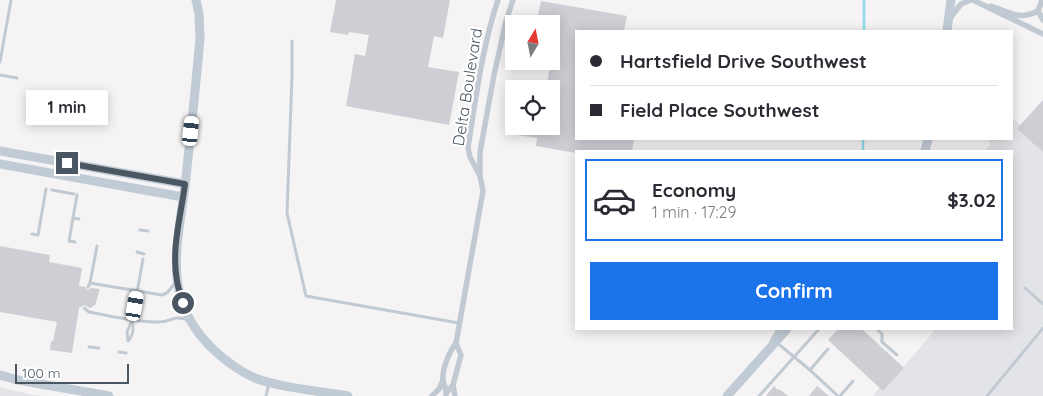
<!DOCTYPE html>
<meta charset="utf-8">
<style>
:root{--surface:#fff;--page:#f7f7f7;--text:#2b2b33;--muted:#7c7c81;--line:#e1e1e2;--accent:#1a73e8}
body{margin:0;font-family:Quicksand,sans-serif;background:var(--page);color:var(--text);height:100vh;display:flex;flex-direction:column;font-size:19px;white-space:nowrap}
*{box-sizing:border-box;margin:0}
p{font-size:16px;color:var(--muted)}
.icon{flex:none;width:28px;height:28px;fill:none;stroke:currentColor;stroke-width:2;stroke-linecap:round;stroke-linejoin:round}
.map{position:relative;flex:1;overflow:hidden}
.details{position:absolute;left:575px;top:150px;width:438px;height:180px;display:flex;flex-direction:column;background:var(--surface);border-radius:0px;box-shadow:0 2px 12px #0003}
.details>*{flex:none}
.top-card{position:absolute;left:575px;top:30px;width:438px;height:110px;border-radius:0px;box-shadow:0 2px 12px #0003;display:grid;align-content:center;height:110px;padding:0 15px;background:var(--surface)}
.needle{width:32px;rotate:10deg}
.buttons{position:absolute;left:505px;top:15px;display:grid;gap:10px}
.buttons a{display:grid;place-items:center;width:55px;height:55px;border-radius:0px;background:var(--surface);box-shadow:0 2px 12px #0003;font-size:25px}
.scale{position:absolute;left:15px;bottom:12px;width:114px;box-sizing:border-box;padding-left:5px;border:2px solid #4a5661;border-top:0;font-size:14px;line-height:18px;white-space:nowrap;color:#4a5661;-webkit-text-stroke:4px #fff;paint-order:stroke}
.end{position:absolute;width:22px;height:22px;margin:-11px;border:6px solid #4a5661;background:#fff;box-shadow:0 0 0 2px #fff}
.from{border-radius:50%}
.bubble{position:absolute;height:35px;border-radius:0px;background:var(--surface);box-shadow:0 2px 12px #0003;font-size:16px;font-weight:700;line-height:35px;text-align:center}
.car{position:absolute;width:15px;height:30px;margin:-15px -8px;border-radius:6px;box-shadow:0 0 4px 1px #0007;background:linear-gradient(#fff 24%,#345 0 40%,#fff 0 76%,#345 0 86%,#fff 0)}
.top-card b{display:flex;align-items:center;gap:18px;height:48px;font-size:19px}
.top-card b+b{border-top:1px solid var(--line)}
.top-card i{width:12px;height:12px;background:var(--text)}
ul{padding:9px 0 0;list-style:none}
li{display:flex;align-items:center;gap:15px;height:82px;margin:0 10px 8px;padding:0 5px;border:2px solid var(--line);border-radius:0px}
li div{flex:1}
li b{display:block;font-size:19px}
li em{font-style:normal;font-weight:700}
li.on{border-color:var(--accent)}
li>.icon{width:45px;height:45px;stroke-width:1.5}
.button{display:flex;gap:10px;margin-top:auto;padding:10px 15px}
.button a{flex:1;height:58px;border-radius:0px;background:var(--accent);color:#fff;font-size:20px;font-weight:700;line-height:58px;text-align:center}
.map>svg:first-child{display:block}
</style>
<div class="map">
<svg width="1043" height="396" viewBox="0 0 1043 396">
<rect width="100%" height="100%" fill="#f5f3f3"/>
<g fill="#e2e4e7">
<path d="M 1043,100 L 1043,396 L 873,396 L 880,387 L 884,390 L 936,329 L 1011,329 L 1011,151 L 985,151 L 991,144 L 986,139 L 1011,139 L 1011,117 L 1020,125 Z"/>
<path d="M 0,387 L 29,394 L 42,396 L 0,396 Z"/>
</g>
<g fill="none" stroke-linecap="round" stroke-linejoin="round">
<g stroke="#90daee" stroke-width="2.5">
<path d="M 864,31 L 864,0"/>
<path d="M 863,151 L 863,139"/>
</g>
</g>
<g fill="#cdcfd5">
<path d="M 336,0 L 450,0 L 443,38 L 434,36 L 428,67 L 459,72 L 449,125 L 346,106 L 355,54 L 365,56 L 369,35 L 349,32 L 348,35 L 330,32 Z"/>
<path d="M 541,1 L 627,16 L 624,31 L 576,31 L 576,139 L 634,139 L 632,151 L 576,151 L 576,153 L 536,146 L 537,138 L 517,135 L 518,126 L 551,126 L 551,89 L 546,89 L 558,24 L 536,24 Z"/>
<path d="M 1043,100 L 1043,152 L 1017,129 Z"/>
<path d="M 0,246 L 50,255 L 49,262 L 82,268 L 79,286 L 85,287 L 88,290 L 91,288 L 100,289 L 95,305 L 90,308 L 84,305 L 79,308 L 72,353 L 50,350 L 51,341 L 53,341 L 57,322 L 0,312 Z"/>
<path d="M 838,329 L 862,329 L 904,368 L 883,391 L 828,340 Z"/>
<path d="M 774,386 L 778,390 L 779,389 L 788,396 L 766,396 Z"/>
<path d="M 817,386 L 829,396 L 809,396 Z"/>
</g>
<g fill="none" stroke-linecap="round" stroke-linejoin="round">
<g stroke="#c1cad2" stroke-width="3">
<path d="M 292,41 L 292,76 L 287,213 L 306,296 L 459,323"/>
<path d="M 0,62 L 11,0"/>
<path d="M 0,75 L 17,78"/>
<path d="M 52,190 L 74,194"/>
<path d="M 73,218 L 79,219"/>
<path d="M 140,230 L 148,231"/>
<path d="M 32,234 L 38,235 L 46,189"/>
<path d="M 75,242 L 69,241 L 77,195"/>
<path d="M 97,246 L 90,283 L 162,295 L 167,293 L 175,283"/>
<path d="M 137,252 L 144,254"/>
<path d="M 88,287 L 90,283"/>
<path d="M 1025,288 L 1043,304"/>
<path d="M 84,308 L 89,312 C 111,316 134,322 157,322 C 170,323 174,314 187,320"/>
<path d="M 877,329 L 882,334 L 882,342 L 897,355"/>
<path d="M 129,340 C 133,335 134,327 132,320"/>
<path d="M 128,341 L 127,332 L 132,320 L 143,259"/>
<path d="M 771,341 L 778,329"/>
<path d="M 776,342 L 810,370 L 828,349"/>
<path d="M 89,347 L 99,348"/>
<path d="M 119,352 L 126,353"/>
<path d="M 810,370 L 838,396"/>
<path d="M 266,396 L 269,383"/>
<path d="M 759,396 L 819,329"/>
<path d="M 840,396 L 853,381"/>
<path d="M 987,396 L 1043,328"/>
</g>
<g stroke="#c1cad2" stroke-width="5.5">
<path d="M 973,0 L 1043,34"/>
<path d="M 991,6 C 1009,12 1019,21 1038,11"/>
<path d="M 1038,11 L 1042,0"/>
<path d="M 1038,11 L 1043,20"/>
<path d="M 951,17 L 961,4 L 971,0"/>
<path d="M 479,174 L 470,157 L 468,147 C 476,98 482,47 498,0"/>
<path d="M 453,385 L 455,396"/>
<path d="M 447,392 L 453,385 L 461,355 L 456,343"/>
<path d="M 432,396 L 439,389 L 443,380"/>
<path d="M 446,396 C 447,389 444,386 443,380 C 442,369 449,352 456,343 L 483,191 L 480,176 L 480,152 L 494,75 L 506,21 L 513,0"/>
</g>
<g stroke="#c1cbd6" stroke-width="9">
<path d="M 196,0 L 199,14 L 200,38 C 196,84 191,131 186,177 C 179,242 158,299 215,351 C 226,361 241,372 255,378 C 281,388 320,391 348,396"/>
<path d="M 947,31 L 951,0"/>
<path d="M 0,151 L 185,184"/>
<path d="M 925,151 L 928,139"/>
<path d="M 0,164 L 183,197"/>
<path d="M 0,375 L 18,380 L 109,396"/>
<path d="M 727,396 L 787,329"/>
</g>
</g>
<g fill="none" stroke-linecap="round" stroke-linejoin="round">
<path stroke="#4a5661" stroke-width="6" d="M 67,163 L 185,184 C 181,215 171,249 177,281 C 178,288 181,296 183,303"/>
</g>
<g text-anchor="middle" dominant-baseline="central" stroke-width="4.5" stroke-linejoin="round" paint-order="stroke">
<g font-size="16" fill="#4a5661" stroke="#fff">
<text transform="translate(467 87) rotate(-81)">Delta Boulevard</text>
</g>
</g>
</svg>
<div class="buttons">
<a><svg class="needle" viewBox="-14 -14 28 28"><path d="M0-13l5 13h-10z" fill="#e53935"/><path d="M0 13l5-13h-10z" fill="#7c7c81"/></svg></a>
<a><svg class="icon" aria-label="locate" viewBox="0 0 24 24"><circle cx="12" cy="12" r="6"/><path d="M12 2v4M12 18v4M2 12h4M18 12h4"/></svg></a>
</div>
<div class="scale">100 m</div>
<i class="end from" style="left:183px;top:303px"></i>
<i class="end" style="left:67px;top:163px"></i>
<div class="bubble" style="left:26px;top:90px;width:82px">1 min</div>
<i class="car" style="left:191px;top:131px;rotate:6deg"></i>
<i class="car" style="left:135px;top:306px;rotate:10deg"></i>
<div class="top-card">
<b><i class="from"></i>Hartsfield Drive Southwest</b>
<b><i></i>Field Place Southwest</b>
</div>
<section class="details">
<ul>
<li class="on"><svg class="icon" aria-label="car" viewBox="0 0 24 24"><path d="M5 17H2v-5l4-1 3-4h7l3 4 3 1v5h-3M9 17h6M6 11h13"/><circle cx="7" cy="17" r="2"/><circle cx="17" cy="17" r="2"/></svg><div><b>Economy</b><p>1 min · 17:29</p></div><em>$3.02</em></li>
</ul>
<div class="button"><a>Confirm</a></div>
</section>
</div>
